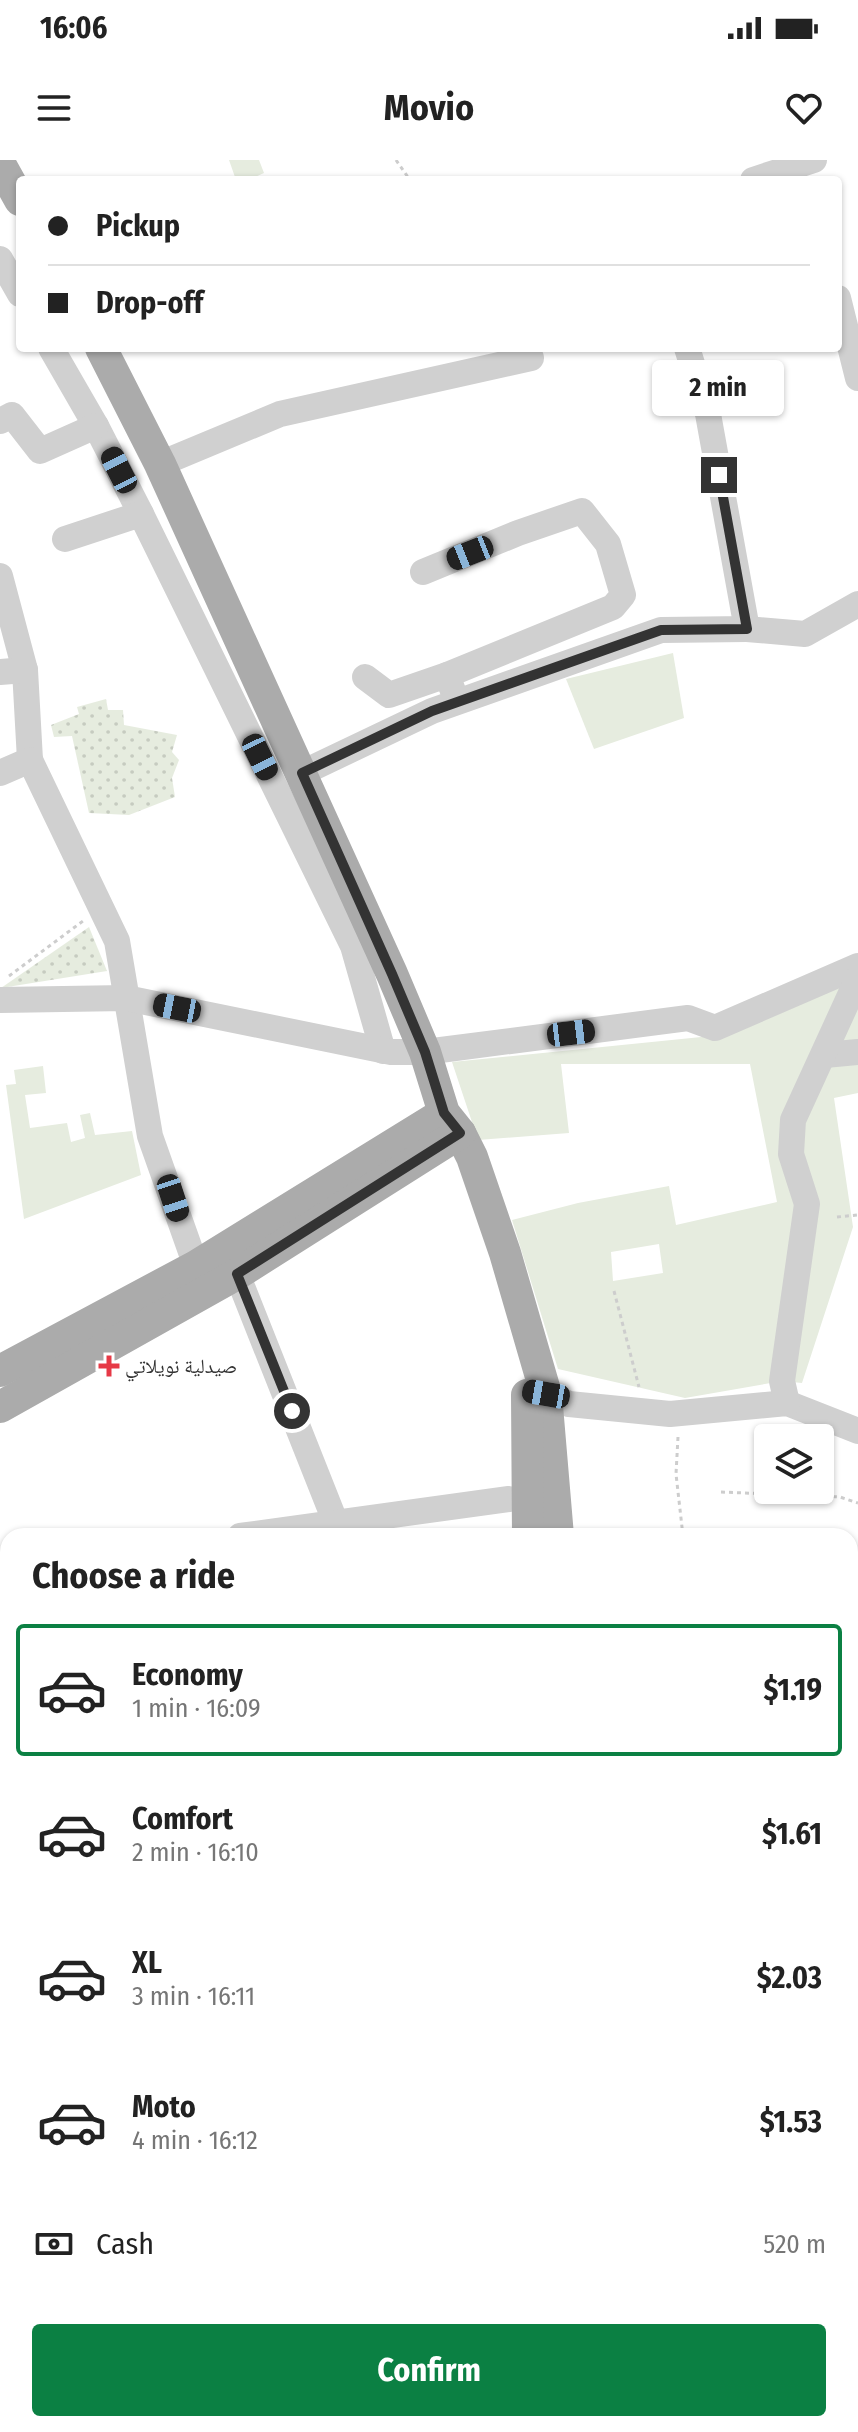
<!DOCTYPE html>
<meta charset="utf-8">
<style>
:root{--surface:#fff;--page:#f6f6f6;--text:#222;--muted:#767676;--line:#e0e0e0;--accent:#0b8043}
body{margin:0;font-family:"Fira Sans Condensed","Noto Naskh Arabic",sans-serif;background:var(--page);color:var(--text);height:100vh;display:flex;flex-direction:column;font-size:30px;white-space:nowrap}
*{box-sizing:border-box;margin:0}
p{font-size:26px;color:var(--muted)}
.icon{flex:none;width:44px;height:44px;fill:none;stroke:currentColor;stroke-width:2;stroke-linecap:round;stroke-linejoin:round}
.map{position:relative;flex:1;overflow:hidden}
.details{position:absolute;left:0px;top:1368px;width:858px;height:904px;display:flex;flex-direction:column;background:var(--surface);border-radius:24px 24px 0 0;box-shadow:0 2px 6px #0004}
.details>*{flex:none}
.hud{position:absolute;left:16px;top:16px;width:826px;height:176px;border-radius:8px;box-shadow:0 2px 6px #0004;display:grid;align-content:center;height:176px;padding:0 32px;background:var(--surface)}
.controls{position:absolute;left:754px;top:1264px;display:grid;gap:16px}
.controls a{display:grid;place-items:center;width:80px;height:80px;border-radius:8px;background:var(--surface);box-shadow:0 2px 6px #0004;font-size:40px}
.end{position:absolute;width:36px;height:36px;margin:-18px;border:10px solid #333;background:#fff;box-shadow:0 0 0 4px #fff}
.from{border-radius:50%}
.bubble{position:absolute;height:56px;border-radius:8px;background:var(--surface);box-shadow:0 2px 6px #0004;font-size:26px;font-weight:700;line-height:56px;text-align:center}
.car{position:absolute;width:24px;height:48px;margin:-24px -12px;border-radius:10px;box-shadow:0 0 6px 2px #0007;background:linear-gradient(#222 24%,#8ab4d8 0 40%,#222 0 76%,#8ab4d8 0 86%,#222 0)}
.hud b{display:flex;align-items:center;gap:28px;height:76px;font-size:30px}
.hud b+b{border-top:2px solid var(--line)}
.hud i{width:20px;height:20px;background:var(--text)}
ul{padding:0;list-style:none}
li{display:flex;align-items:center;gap:24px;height:132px;margin:0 16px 12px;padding:0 16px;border:4px solid transparent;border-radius:8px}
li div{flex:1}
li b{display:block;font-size:30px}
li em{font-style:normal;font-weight:700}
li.on{border-color:var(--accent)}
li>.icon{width:72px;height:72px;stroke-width:1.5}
h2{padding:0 32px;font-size:36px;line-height:96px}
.pay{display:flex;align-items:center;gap:20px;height:88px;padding:0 32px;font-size:30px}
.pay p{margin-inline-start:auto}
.button{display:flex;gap:16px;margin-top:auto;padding:16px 32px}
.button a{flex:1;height:92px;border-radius:8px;background:var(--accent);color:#fff;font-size:32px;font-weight:700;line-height:92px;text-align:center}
.status{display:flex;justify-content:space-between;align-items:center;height:56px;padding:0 40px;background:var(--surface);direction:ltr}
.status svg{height:22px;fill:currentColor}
header{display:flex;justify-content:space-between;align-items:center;height:104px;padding:0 32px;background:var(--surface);font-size:36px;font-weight:700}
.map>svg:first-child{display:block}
</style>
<div class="status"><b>16:06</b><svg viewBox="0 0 49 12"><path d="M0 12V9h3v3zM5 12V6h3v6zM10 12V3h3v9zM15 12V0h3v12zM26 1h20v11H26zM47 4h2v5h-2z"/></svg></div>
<header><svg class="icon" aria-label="menu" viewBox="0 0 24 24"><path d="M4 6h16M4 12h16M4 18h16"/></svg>Movio<svg class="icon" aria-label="heart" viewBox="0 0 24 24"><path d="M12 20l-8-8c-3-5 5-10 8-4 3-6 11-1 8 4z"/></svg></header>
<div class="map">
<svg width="858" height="2272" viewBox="0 0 858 2272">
<defs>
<pattern id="park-dots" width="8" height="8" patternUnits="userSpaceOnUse" patternTransform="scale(2)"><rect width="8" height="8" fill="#e6ecdf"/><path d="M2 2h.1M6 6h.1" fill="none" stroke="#c6cbc0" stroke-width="1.8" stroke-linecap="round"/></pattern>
</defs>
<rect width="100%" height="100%" fill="#fff"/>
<g fill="#e6ecdf" fill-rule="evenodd">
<path d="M 229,0 L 259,0 L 264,13 L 248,20 L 236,20 Z"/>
<path d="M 673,493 L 684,558 L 594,589 L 566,519 Z"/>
<path d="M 841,821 L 858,821 L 858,933 L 834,938 L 853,1067 L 802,1223 L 782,1221 L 685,1238 L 558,1209 L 512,1060 L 578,1043 L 669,1026 L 676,1065 L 777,1042 L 750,904 L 561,904 L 569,973 L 478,980 L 452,902 L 731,874 ZM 659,1084 L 663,1113 L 613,1121 L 611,1092 Z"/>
<path d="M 43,906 L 46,933 L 25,935 L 30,968 L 67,963 L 71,982 L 85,978 L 80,955 L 90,953 L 95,975 L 132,971 L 141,1015 L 24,1059 L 6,925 L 16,924 L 14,910 Z"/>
</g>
<g fill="url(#park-dots)">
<path d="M 106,539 L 108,550 L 123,550 L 124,565 L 177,575 L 172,592 L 179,600 L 172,618 L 175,637 L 129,655 L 89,653 L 72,576 L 54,577 L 51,565 L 79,554 L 77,547 Z"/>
<path d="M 89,767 L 107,811 L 1,828 Z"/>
</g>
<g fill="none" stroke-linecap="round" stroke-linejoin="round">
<g stroke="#cdcdcd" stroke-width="3" stroke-dasharray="4 4" stroke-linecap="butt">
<path d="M 396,0 L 410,20"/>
<path d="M 9,816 L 83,761"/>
<path d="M 837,1057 L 858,1055"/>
<path d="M 614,1131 L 639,1227"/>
<path d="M 678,1277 L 676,1314 L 683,1376"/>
<path d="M 721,1332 L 840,1337 L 858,1343"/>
</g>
<g stroke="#d0d0d0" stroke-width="26">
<path d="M 753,20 L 814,0"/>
<path d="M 0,99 L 20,134"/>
<path d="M 838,138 L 858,218"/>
<path d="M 51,188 L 96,266 L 141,354"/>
<path d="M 0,261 L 12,255 L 40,291 L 96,266"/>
<path d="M 160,304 L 280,254 L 531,198"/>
<path d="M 65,379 L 141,354 L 353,786 L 383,891"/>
<path d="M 423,412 L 518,373 L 582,351 L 608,384 L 623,435 L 613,447 L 447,515"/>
<path d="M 0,416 L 25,510 L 30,600"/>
<path d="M 747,469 L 805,474 L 858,444"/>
<path d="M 0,512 L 25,510"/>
<path d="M 365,517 L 389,535 L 447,515 L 453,531"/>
<path d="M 0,613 L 30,600 L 117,781 L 150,976 L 196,1106"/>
<path d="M 302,613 L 432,551 L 661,470 L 747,469 L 708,254 L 687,188"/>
<path d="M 0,840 L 126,838 L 391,892 L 425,892 L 688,858 L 715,868 L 858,806"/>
<path d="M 825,895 L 858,892"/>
<path d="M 237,1114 L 335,1361"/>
<path d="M 530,1231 L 546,1234 L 569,1244 L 670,1254 L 787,1243 L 858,1271"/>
<path d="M 787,1243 L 782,1221 L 807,1044 L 791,994 L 793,960 L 858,818"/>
<path d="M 240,1376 L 509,1339"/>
<path d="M 850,1448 L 858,1441"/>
<path d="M 0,1530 L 8,1532"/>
<path d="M 850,1597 L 858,1589"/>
<path d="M 0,1750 L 8,1730"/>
<path d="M 0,1818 L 8,1822"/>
<path d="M 850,1918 L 858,1926"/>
<path d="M 850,2014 L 858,2007"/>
<path d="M 0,2116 L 5,2131 L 0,2145"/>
<path d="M 850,2256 L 857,2272"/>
<path d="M 598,2272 L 598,2264"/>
<path d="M 772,2272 L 773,2264"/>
</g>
<g stroke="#ababab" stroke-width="32">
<path d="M 0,4 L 20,40"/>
<path d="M 101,188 L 160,304 L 392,814 L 425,892 L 444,953 L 460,973 L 472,997 L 505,1093 L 546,1234 L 558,1376"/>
<path d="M 0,1211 L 196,1106 L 444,953"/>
<path d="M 527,1235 L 528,1376"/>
<path d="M 0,1247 L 237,1114 L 460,973"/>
<path d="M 198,2272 L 201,2264"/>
</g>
</g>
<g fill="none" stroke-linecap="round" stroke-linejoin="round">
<path stroke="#333" stroke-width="10" d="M 292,1251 L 237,1114 L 460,973 L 444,953 L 425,892 L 392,814 L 302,613 L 432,551 L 661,470 L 747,469 L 719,315"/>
</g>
<path fill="#e63946" stroke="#fff" stroke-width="3" d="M105 1194h8v8h8v8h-8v8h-8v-8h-8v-8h8z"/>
<g text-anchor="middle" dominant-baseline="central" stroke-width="8" stroke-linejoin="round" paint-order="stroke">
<g font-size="20" fill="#333" stroke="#fff" text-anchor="start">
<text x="125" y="1206">صيدلية نويلاتي</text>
</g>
</g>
</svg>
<div class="controls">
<a><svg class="icon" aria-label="layers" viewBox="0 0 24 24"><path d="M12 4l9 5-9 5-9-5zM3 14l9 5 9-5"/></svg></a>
</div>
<i class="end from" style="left:292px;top:1251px"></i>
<i class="end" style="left:719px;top:315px"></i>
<div class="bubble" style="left:652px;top:200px;width:132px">2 min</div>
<i class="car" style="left:119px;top:310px;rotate:333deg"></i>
<i class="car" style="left:470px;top:393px;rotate:248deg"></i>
<i class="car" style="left:260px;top:597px;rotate:154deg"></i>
<i class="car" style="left:177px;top:848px;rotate:281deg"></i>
<i class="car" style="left:571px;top:873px;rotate:83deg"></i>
<i class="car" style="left:173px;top:1038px;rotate:162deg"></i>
<i class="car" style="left:546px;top:1234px;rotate:280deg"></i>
<div class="hud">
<b><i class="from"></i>Pickup</b>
<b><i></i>Drop-off</b>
</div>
<section class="details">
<h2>Choose a ride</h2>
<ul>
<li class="on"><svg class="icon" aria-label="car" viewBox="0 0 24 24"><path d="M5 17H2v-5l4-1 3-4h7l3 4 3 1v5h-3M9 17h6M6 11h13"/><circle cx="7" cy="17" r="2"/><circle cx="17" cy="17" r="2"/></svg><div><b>Economy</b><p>1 min · 16:09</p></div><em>$1.19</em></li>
<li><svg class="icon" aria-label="car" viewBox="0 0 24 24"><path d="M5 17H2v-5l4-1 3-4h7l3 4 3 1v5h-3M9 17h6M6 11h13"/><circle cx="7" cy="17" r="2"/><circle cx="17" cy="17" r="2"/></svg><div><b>Comfort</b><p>2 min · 16:10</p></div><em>$1.61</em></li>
<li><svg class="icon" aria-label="car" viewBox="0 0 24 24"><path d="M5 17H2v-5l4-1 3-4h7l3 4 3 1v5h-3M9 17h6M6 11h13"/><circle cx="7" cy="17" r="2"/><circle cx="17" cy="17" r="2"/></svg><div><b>XL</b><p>3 min · 16:11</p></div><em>$2.03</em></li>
<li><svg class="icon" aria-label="car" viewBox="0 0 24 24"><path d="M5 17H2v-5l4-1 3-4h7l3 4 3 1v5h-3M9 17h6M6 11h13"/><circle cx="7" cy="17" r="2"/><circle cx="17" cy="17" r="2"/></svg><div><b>Moto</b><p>4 min · 16:12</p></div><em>$1.53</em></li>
</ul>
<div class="pay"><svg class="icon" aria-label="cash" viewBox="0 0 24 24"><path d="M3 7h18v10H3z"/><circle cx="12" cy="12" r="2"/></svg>Cash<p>520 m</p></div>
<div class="button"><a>Confirm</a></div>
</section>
</div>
